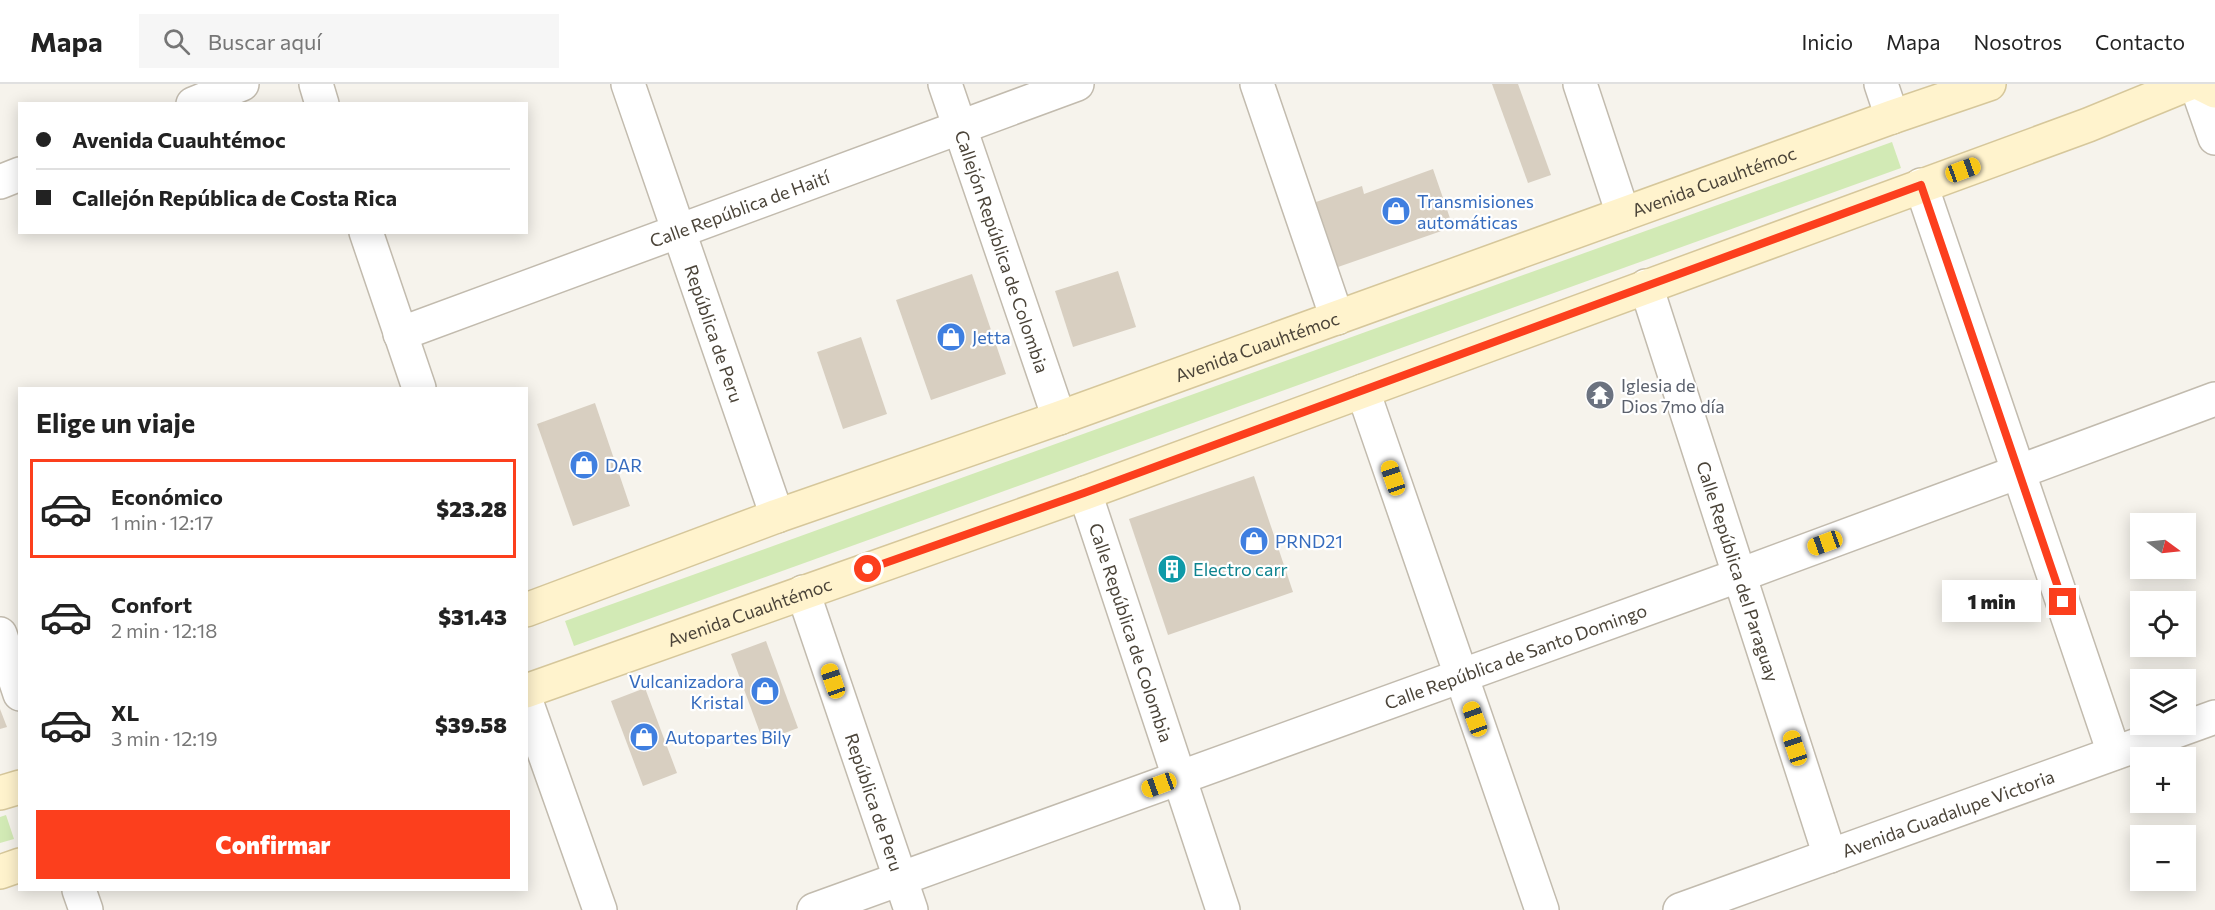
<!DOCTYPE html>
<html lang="es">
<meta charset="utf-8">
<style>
:root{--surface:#fff;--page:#f6f6f6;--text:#222;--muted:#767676;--line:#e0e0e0;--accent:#fc3f1d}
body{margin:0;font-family:Commissioner,sans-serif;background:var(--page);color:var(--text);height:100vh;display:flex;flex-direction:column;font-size:22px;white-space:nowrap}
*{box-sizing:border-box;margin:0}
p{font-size:20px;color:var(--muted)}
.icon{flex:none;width:33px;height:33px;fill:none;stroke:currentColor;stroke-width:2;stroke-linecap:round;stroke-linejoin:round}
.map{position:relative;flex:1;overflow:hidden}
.drawer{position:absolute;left:18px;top:303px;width:510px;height:504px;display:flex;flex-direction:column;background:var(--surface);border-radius:0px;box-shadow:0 3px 15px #0003}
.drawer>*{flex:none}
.hud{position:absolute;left:18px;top:18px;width:510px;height:132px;border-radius:0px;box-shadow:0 3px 15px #0003;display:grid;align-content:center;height:132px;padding:0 18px;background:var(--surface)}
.needle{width:39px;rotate:105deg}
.tools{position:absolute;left:2130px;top:429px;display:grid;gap:12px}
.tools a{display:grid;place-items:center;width:66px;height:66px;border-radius:0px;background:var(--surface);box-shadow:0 3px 15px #0003;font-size:30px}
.end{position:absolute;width:27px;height:27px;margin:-14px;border:8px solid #fc3f1d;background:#fff;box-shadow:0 0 0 3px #fff}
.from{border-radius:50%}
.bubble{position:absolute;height:42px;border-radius:0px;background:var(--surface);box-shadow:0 3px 15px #0003;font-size:20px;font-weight:800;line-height:42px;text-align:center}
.car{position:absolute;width:18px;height:36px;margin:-18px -9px;border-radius:8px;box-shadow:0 0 4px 2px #0007;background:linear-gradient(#f5c518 24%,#345 0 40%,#f5c518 0 76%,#345 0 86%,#f5c518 0)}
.hud b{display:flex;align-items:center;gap:21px;height:57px;font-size:22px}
.hud b+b{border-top:2px solid var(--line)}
.hud i{width:15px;height:15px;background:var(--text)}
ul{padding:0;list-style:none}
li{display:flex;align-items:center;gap:18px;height:99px;margin:0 12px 9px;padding:0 6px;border:3px solid transparent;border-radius:0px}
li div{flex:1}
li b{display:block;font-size:22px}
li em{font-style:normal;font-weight:800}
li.on{border-color:var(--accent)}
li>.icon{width:54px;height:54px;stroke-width:1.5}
h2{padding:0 18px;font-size:27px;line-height:72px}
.button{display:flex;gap:12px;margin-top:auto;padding:12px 18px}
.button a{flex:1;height:69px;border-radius:0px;background:var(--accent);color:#fff;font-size:24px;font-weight:800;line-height:69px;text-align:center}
header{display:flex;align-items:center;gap:36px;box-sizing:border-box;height:84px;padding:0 30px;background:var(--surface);border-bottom:2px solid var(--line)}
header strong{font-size:28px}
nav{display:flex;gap:33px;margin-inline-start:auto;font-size:21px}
.search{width:420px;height:54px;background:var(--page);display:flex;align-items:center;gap:15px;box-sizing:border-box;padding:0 21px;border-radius:0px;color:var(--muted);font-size:22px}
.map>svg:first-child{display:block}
</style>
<header>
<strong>Mapa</strong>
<div class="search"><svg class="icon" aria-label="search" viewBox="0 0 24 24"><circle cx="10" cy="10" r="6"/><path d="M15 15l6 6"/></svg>Buscar aquí</div>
<nav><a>Inicio</a><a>Mapa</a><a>Nosotros</a><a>Contacto</a></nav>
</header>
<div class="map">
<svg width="2215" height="826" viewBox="0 0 2215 826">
<rect width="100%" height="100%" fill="#f6f3ec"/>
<g fill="#d2eab5">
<path d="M 1892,58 L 1901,84 L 574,562 L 565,537 Z"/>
<path d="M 6,731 L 14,755 L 0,759 L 0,733 Z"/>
</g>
<g fill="#d8cfc1">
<path d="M 1492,0 L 1518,0 L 1551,91 L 1528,99 Z"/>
<path d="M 1433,85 L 1453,143 L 1338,183 L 1316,118 L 1362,102 L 1364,110 Z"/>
<path d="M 1118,187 L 1136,243 L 1073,263 L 1055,207 Z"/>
<path d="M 972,190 L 1006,290 L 931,316 L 896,216 Z"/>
<path d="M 861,253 L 887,330 L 843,345 L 817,268 Z"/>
<path d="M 595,319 L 630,422 L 573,442 L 537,340 Z"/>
<path d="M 1254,392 L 1293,508 L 1168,551 L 1129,435 Z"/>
<path d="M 766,557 L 798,644 L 763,657 L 731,570 Z"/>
<path d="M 645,604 L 677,689 L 643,702 L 611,617 Z"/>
<path d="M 0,625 L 7,643 L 0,645 Z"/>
</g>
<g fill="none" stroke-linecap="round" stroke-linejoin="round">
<g stroke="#c2bbae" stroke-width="36">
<g id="minor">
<path d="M 316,0 L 322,20"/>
<path id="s1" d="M 628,0 L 777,432"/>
<path id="s2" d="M 945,0 L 1059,334"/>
<path d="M 1257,0 L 1337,234"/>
<path d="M 1580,0 L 1623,130"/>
<path d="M 1881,0 L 1892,33"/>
<path d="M 2196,0 L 2215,54"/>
<path d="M 193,20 L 242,0"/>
<path d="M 0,98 L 20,90"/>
<path d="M 1921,101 L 2114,669"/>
<path d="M 366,148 L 419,304"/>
<path id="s3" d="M 1646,202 L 1830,772"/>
<path id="s4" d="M 400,250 L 1077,0"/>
<path d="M 1363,307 L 1542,826"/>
<path id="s5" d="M 1085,409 L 1223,826"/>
<path id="s6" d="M 803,508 L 911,826"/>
<path d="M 0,550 L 20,610"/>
<path d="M 526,617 L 600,826"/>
<path d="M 79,806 L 86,826"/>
<path id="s7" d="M 814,826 L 1740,491 L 2215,315"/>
</g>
</g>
<g stroke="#c2bbae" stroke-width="36">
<g id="tertiary">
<path id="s8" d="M 1680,826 L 2215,633"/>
</g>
</g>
<g stroke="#d6c79b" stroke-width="36">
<g id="secondary">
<path d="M 2201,0 L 2215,7"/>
<path id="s9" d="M 526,526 L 777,432 L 1059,334 L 1892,33 L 1989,0"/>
<path id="s10" d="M 526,607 L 1085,409 L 2088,41 L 2188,0"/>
<path d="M 0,709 L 20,703"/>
<path d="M 0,788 L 20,781"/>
</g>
</g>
<use href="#minor" stroke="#fff" stroke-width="33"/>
<use href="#tertiary" stroke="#fff" stroke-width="33"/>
<use href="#secondary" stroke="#fff3cd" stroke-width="33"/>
</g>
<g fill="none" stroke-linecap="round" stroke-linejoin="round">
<path stroke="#fc3f1d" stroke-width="8" d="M 868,485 L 1084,409 L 1921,101 L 2063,518"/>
</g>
<defs>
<g id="shop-disc" transform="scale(1.5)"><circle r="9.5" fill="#3f7fe0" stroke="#fff"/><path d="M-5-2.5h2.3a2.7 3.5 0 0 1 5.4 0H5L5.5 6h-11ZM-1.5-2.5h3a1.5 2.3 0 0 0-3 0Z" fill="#fff"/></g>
<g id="temple-disc" transform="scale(1.5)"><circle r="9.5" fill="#6b7280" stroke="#fff"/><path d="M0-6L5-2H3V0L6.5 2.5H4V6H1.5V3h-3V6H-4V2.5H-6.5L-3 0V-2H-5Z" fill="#fff"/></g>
<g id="building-disc" transform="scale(1.5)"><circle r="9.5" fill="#0f9aa8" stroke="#fff"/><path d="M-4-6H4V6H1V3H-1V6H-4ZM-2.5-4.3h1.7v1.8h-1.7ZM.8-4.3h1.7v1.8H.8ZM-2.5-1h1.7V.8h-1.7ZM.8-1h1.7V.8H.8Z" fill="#fff"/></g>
</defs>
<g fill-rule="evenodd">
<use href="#shop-disc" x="1396" y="127"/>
<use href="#shop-disc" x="951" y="253"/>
<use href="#temple-disc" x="1600" y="311"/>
<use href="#shop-disc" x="584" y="381"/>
<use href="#shop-disc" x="1254" y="457"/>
<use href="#building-disc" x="1172" y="485"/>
<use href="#shop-disc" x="765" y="607"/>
<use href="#shop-disc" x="644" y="653"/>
</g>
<g text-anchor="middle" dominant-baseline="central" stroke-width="4.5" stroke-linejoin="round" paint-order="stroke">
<g font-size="18" fill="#4b4439" stroke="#fff">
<text stroke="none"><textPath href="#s9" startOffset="1263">Avenida Cuauhtémoc</textPath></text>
<text stroke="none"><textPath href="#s4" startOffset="362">Calle República de Haití</textPath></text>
<text stroke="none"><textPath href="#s2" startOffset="177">Callejón República de Colombia</textPath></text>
<text stroke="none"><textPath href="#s1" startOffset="264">República de Peru</textPath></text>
<text stroke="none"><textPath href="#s9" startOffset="777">Avenida Cuauhtémoc</textPath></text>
<text stroke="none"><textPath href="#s3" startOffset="300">Calle República del Paraguay</textPath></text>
<text stroke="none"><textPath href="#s10" startOffset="237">Avenida Cuauhtémoc</textPath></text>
<text stroke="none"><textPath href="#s5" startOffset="147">Calle República de Colombia</textPath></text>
<text stroke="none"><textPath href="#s7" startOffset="746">Calle República de Santo Domingo</textPath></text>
<text stroke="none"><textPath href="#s6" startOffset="222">República de Peru</textPath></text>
<text stroke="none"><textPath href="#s8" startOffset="285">Avenida Guadalupe Victoria</textPath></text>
</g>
<g font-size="18" fill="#366cbe" stroke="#fff" text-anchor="start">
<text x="1417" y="117">Transmisiones<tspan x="1417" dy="21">automáticas</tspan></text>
<text x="972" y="253">Jetta</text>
<text x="605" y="381">DAR</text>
<text x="1275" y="457">PRND21</text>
<text x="744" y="597" text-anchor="end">Vulcanizadora<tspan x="744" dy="21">Kristal</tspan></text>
<text x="665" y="653">Autopartes Bily</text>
</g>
<g font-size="18" fill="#5b616d" stroke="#fff" text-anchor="start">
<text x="1621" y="301">Iglesia de<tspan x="1621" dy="21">Dios 7mo día</tspan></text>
</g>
<g font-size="18" fill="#0d838f" stroke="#fff" text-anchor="start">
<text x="1193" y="485">Electro carr</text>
</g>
</g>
</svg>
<div class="tools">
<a><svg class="needle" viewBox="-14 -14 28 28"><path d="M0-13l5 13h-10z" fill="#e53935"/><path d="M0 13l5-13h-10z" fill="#767676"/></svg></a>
<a><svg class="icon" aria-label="locate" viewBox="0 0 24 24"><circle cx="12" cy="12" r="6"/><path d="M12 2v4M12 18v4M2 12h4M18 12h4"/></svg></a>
<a><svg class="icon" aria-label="layers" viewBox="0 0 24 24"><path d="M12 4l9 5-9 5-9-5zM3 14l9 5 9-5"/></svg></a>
<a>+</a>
<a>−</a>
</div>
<i class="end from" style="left:868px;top:485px"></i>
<i class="end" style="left:2063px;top:518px"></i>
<div class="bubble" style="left:1942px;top:496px;width:99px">1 min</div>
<i class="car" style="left:1963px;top:86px;rotate:70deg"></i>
<i class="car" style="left:1393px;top:394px;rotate:341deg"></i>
<i class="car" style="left:1825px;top:459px;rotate:250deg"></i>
<i class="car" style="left:833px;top:597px;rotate:341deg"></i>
<i class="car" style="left:1475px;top:635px;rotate:340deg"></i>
<i class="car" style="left:1795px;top:664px;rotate:342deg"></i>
<i class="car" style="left:1159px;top:701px;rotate:250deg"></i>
<div class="hud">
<b><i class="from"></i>Avenida Cuauhtémoc</b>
<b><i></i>Callejón República de Costa Rica</b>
</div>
<section class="drawer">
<h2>Elige un viaje</h2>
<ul>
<li class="on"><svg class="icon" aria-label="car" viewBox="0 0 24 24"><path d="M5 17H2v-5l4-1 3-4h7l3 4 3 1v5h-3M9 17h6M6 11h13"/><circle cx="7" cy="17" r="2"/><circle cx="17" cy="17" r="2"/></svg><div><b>Económico</b><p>1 min · 12:17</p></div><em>$23.28</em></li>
<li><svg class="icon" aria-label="car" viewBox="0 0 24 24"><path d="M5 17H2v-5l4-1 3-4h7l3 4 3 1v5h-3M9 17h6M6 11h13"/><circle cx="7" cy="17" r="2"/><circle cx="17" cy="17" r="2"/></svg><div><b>Confort</b><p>2 min · 12:18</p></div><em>$31.43</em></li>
<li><svg class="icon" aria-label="car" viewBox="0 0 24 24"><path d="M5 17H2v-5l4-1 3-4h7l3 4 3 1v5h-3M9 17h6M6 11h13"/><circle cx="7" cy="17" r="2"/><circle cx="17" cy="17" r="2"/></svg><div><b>XL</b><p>3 min · 12:19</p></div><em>$39.58</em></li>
</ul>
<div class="button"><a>Confirmar</a></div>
</section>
</div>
